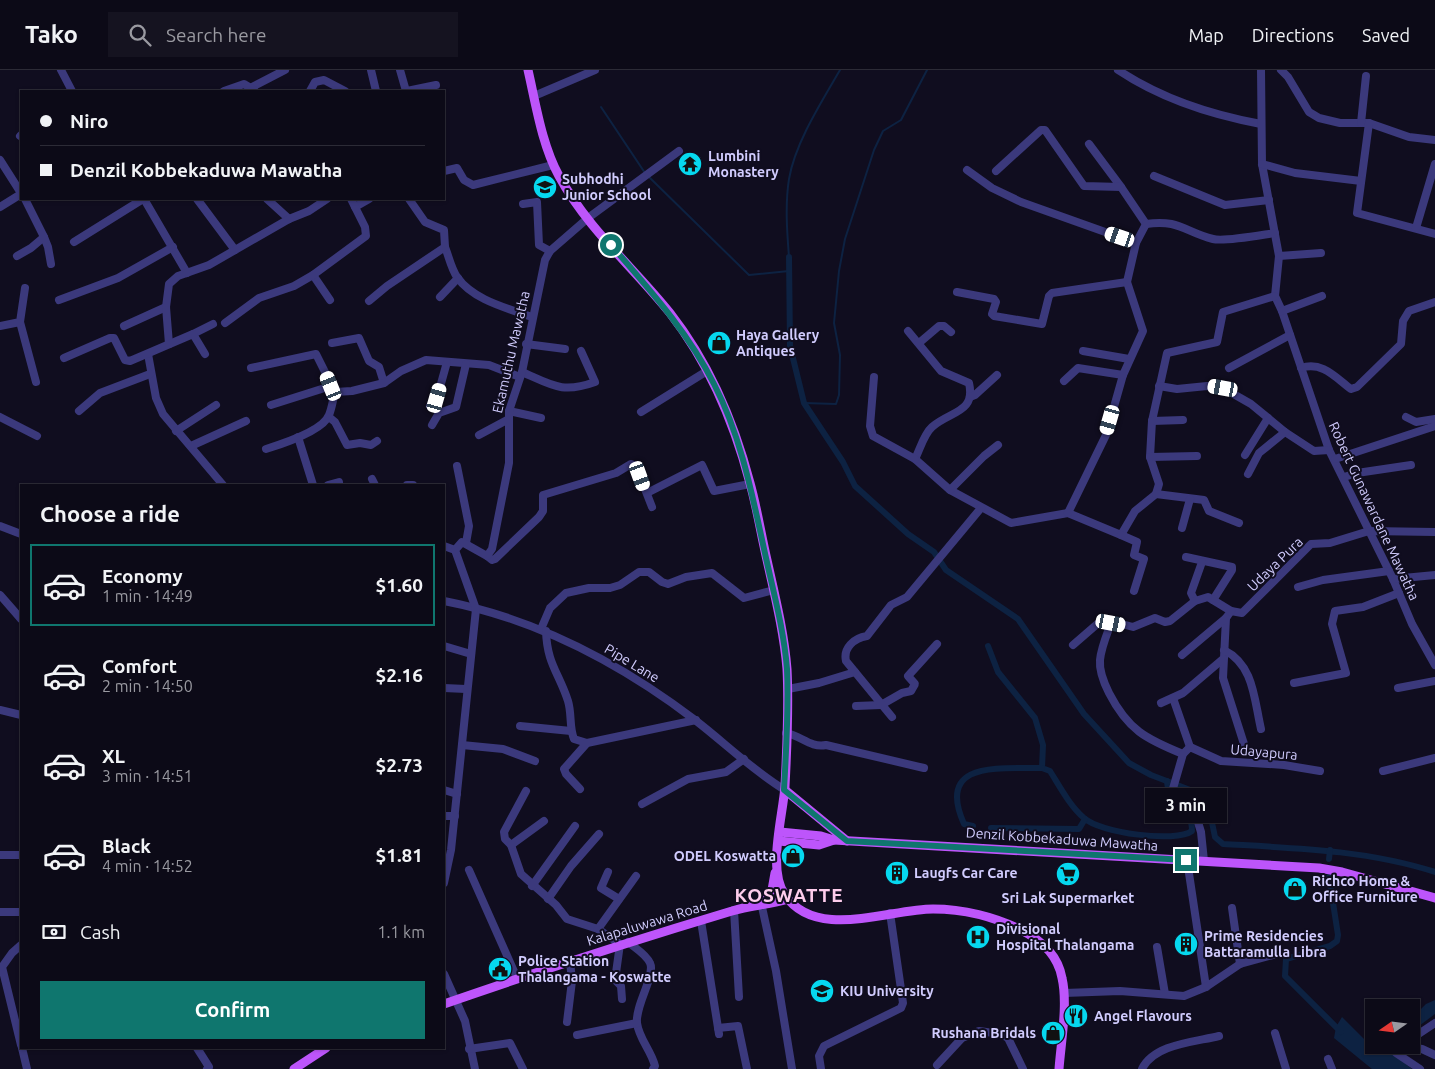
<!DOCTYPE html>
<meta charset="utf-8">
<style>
:root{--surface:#0c0a17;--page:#151320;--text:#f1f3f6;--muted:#9a9aa1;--line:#2c2b36;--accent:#0f766e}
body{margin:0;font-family:Ubuntu,sans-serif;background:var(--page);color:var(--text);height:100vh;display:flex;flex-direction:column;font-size:19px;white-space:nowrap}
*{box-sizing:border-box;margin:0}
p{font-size:16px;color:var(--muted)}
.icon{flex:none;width:28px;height:28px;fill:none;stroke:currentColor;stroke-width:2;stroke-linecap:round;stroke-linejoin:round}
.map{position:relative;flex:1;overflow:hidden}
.panel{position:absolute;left:20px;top:414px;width:425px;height:565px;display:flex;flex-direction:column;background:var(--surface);border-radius:0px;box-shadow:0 1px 4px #0004,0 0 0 1px var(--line)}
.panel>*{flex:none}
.top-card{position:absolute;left:20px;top:20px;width:425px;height:110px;border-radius:0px;box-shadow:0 1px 4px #0004,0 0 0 1px var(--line);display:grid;align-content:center;height:110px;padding:0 20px;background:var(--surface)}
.needle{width:32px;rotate:256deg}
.controls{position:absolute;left:1365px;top:929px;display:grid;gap:10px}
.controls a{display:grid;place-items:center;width:55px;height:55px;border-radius:0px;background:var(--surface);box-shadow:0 1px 4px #0004,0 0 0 1px var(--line);font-size:25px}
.end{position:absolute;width:22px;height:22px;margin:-11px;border:6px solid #0f766e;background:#fff;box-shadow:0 0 0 2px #fff}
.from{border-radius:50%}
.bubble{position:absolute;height:35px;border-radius:0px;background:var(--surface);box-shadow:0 1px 4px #0004,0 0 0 1px var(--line);font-size:16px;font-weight:700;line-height:35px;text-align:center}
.car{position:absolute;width:15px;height:30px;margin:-15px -8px;border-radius:6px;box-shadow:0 0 4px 1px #0007;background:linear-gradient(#fff 24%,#345 0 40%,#fff 0 76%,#345 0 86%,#fff 0)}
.top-card b{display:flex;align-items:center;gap:18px;height:48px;font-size:19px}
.top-card b+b{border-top:1px solid var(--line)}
.top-card i{width:12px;height:12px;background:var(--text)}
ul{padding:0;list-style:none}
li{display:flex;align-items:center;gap:15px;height:82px;margin:0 10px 8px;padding:0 10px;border:2px solid transparent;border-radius:0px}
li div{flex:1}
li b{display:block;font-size:19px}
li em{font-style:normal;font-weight:700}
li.selected{border-color:var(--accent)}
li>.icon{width:45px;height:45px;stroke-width:1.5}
h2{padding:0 20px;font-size:22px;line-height:60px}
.pay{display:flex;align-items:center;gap:12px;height:55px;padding:0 20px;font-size:19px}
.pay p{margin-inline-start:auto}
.action{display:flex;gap:10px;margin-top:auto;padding:10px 20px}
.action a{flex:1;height:58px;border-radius:0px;background:var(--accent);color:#fff;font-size:20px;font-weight:700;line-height:58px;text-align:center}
header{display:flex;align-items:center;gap:30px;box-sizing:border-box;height:70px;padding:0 25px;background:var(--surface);border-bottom:1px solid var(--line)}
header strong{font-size:24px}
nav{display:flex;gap:28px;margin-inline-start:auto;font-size:18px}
.search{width:350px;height:45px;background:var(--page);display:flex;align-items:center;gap:12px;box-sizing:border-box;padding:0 18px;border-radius:0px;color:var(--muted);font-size:19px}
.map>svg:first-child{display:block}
</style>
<header>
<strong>Tako</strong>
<div class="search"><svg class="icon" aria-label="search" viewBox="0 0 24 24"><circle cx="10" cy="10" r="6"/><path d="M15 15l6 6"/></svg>Search here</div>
<nav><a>Map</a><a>Directions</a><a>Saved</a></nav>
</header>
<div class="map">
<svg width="1435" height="999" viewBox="0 0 1435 999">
<rect width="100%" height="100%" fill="#100d1f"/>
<g fill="#0d2242">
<path d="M 1435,930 L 1435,944 L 1411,962 L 1411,949 L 1426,934 Z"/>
<path d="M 1342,947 L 1365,970 L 1374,968 L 1374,975 L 1392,975 L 1393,984 L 1412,999 L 1372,999 L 1334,968 L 1336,957 Z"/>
</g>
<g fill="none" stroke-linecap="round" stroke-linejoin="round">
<g stroke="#0d2242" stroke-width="2">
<path d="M 601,37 L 645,103"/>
<path d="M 649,107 L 749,205 L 789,201"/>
<path d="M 789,187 C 787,162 785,134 789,109 C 795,73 822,31 840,0"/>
<path d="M 804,333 L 836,334 L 839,325 L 840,285 L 834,253 L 839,201 L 845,169 L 874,80 L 883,61 L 901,50 L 927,0"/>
</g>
<g stroke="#0d2242" stroke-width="6">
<path d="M 789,187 L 790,276 L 804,333 L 843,392 L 855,416 L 908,464 L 934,482 L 946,500 L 1018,549 L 1084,644 L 1129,693 L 1151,705 L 1198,723 L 1209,738 L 1215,767 L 1223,774 C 1294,778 1367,780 1435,802"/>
<path d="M 988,576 L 998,602 L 1035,648 L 1043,675 L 1042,698 L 1050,701 C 1060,717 1070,736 1084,748 C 1100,763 1176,773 1192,761 C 1192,734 1169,741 1167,711"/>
<path d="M 973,756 L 964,754 C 935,689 1002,699 1042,698"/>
<path d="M 991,758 L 1079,759 L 1085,749"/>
<path d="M 1329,789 L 1330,780"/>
<path d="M 1329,807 L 1338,865 L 1337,871 L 1330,876 L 1286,889 L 1285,906 L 1341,962"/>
</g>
<g stroke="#3b397c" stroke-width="8">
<path d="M 61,0 L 72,21"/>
<path d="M 371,0 L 376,21"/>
<path d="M 400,0 L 406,21"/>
<path d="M 1118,0 C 1160,28 1212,45 1261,54"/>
<path d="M 1261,0 L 1262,94 L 1279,186 L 1275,226 L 1282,241 L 1329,380 L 1393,509 L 1412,554 L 1435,595"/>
<path d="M 1281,0 L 1288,7 L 1309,42 L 1319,48 L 1340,53 L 1369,53 L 1409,67 L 1435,70"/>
<path d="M 252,17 L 285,0"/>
<path d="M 224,21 L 244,14 L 254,20"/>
<path d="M 310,21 L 315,12 L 324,10 L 345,21"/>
<path d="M 407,21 L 436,15"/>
<path d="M 534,26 L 595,0"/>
<path d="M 1361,53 L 1366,6"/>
<path d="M 1369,53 L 1357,143 L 1435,164"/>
<path d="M 20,66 L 21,65"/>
<path d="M 1089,74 L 1121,117"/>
<path d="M 0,90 L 21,123"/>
<path d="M 1262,94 L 1295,103 L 1361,111"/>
<path d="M 967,100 L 992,118 L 1021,132 L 1136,173"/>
<path d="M 444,101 L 457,98 L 464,110 L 473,115 L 553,95"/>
<path d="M 996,101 L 1041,60 L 1045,60 L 1084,116 L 1121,117 L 1146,154"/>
<path d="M 1154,106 L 1225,135 L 1269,130"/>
<path d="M 144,129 L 187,203"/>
<path d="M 197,129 L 235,180"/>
<path d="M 267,129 L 289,149"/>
<path d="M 523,134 L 537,132 L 539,175 L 550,181"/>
<path d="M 0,137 L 21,124"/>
<path d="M 355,137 L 369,129"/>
<path d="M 1146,154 C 1179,149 1185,162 1213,169 C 1224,172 1261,165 1275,163"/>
<path d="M 1416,158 L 1435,94"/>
<path d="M 44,167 L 48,177 L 51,194"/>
<path d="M 74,172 L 143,129"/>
<path d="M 445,177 C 449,187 451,198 457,207 C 473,230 507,238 532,247"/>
<path d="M 17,186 L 31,178 L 44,167 L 25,129"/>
<path d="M 1279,186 L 1321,183"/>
<path d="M 313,205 L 330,230"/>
<path d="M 957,222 L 994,229 L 996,232 L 992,244 L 994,246 L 1042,254 L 1049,226 L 1052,223 L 1127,212"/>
<path d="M 440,227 L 458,208"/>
<path d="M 59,230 L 118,208 L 173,177"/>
<path d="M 369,231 L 387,216 L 445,177 L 444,160 L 425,152 L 409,129"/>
<path d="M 1282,241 L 1322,226"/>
<path d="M 20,252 L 36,312"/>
<path d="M 225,253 L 259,228 L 294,216 L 313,205 L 366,166 L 365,157 L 351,129"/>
<path d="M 0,256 L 20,252 L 25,218"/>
<path d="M 124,256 L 166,237"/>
<path d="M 908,261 L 941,301 L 969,313 C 976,343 950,341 932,357 C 924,364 920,379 915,389 L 950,420 L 1011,453 L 1068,443 L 1121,465 L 1135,441 L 1156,424 L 1159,414 L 1150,387 L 1152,351 L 1167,283 L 1217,272 L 1223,242 L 1275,226"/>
<path d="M 193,264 L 213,254"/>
<path d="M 332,273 L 359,268 L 369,291 L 379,297 L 384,313"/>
<path d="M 919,273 L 939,256 L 944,256 L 951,262"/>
<path d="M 169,274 L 166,237 L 169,214 L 178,206 L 209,195 L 289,149 L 309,141 L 327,129"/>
<path d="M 526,274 L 565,279"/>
<path d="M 1083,281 L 1129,289"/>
<path d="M 148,284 L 156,328 L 163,344 L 223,415"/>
<path d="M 64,288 L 110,268 L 114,268 L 125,290 L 130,291 L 193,264 L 205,284"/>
<path d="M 251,298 L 316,284 L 335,322 L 352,321 L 384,313 L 401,301 L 426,290 L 489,295 L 520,307"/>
<path d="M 1229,298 L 1290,265"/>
<path d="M 1301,298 C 1322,291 1335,307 1351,319 L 1357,317 L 1401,274 L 1403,251 L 1409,241 L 1435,232"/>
<path d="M 522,302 C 552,315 562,324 595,312 L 581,281"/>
<path d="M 874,307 L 870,356 L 873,366 L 915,389"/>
<path d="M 1064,311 L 1078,298 L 1123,305"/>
<path d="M 1159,316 L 1177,319 L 1207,316 L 1223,318 L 1251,334 L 1285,362 L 1314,381 L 1329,380"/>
<path d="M 970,327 L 975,325 L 997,305"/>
<path d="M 271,335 L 331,316"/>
<path d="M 430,336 L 437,328 L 447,292"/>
<path d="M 79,341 L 100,323 L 150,304"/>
<path d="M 509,341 L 541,348"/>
<path d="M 641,342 L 707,301"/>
<path d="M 0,347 L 37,366"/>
<path d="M 329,347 L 335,352 L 347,375 L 360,373 L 371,375 L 377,371"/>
<path d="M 1406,347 L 1416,352 L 1435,349"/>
<path d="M 1152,351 L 1183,350"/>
<path d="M 432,355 L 439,343 L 456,337 L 466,294"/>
<path d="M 176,361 L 216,335"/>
<path d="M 479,365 L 507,350"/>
<path d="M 298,367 L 313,415"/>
<path d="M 191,376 L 246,351"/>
<path d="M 266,379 C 282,374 323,361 329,345 C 332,338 333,329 335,322"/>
<path d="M 1245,385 L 1268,348"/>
<path d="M 1150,387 L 1197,386"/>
<path d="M 1335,389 L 1435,356"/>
<path d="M 457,396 L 469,456 L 466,473"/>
<path d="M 1248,404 L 1259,383 L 1285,362"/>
<path d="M 1344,407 L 1357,403 L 1411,395"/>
<path d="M 372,409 L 375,415"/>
<path d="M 328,415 L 339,412"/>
<path d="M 407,415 L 413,415"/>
<path d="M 950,420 L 984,386 L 998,375"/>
<path d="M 647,423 L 702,395 L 714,421 L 750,414"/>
<path d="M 1156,424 L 1204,430 L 1209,441 L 1239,453"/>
<path d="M 1068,443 L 1106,365 L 1123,305 L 1143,261 L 1127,212 L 1136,173 L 1146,154"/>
<path d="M 0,456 L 21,464"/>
<path d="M 1182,458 L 1190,429"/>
<path d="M 1121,465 L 1137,472 L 1134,485 L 1144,489 L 1134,521"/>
<path d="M 444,476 L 455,480"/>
<path d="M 487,486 L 492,490 L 495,489 L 539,447 L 543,441 L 543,425 L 616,403 L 631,394 L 636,396 L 652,437"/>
<path d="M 1186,487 L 1232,497 L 1232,500 L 1213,530"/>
<path d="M 1393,509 L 1435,505"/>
<path d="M 1298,517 L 1323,510 L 1389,501"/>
<path d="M 0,525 L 21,549"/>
<path d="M 444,531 C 537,549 620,593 695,650 C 725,673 752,700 785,720"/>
<path d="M 1195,531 L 1191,523 L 1202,492"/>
<path d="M 1231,541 L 1242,543 L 1311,474 L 1330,473 L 1369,461 L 1435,462"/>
<path d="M 1111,553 C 1107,564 1101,578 1100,590 C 1099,601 1104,613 1109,623 C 1128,660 1146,669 1183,684"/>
<path d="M 541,559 L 550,538 L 566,523 L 589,518 L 610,518 L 620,515 L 639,502 L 649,502 L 662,512 L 668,514 L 686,507 L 712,503 L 744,528 L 774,520"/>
<path d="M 546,561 C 547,594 559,603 568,631 C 572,644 569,657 574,669 L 587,673"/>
<path d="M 1073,575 L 1103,549 L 1133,557 L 1155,548 L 1165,552 L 1170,551 L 1195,531 L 1208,527 L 1231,541 L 1226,548 L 1223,608 L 1244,674"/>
<path d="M 444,576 L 471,584"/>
<path d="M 1224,580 C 1254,595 1254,629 1261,659"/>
<path d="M 1182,585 L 1226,548"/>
<path d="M 1294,613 L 1346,603 L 1332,554 L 1335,541 L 1363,537 L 1399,523"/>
<path d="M 444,618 L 466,619"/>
<path d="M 1398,618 L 1435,611"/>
<path d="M 788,619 L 819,613 L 855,602"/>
<path d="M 1173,628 L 1190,677"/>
<path d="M 1161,633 L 1183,623 L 1223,589"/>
<path d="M 856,636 L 881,635 L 902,623 L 911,621 L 915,614 L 908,606 L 937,574"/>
<path d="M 0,640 L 21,645"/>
<path d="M 892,647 L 846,591 C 843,578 854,568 867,566 L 891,535 L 907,527 L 981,438"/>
<path d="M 520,656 L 571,661"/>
<path d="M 786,663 C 802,666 810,678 826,675 L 924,698"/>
<path d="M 462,675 L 503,679 L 535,691"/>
<path d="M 1383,701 L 1435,688"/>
<path d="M 580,719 L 566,704 L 564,699 L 587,673 L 696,650"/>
<path d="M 444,720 L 457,724"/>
<path d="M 526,721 L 504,762 L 505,769 L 511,775 L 521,804 L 556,835 L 567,849 L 598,859 L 620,874 L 615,910 L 621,916 L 622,929"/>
<path d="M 642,734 L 688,709 L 726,702 L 744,689"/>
<path d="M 444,746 L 455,746"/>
<path d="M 511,775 L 544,751"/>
<path d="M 0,785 L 21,785"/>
<path d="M 1187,790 L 1206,917"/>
<path d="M 1204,791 L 1201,762 L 1194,739 L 1172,722 L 1183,684 L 1190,677 L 1221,691 L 1284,695 L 1320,701"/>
<path d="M 469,800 L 517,908"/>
<path d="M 608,802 L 601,818 L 619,829"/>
<path d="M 444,813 L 451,780 L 476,539 L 455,480 L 462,472 L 487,486 L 492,479 L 509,393 L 509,341 L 522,302 L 545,190 L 550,181 L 588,148 L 679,81"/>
<path d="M 532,816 L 575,756"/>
<path d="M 548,829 L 571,796 L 599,764"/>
<path d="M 762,837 L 776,901 L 792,999"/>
<path d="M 1232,838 L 1240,894"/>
<path d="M 734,840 L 739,927"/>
<path d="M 0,842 L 21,842"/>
<path d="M 701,851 L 719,964"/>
<path d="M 598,859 L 636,806"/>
<path d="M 628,872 C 635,878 646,884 650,893 C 656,905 635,935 637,953 C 639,969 651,980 655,996 L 653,999"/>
<path d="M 21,875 L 12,883 L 2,897 L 21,975"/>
<path d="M 1157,877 L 1165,924"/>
<path d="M 444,904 L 465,951 L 475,999"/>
<path d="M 1064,923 L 1120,921 L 1184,926 L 1206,917 L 1240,894 L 1280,883"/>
<path d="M 567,952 L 572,911 L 570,891"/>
<path d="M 718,958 L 738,956 L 747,999"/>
<path d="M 1275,963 L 1286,999"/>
<path d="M 577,965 L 637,953"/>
<path d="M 1411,969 L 1435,953"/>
<path d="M 1403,975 L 1397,978 L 1396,983 L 1420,999"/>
<path d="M 22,978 L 27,999"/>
<path d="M 197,978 L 209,997 L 207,999"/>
<path d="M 469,979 L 510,973 L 523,999"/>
<path d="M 1422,979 L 1435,985"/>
<path d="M 1328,989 L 1332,999"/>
<path d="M 937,995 L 962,968 L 979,961 L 1001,964 L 1008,968 L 1023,999"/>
<path d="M 821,999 L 819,986 L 824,976 L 901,938 L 903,933 L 890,843"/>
<path d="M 1142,999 C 1154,974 1195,972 1219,966"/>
</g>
<g stroke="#bd55fb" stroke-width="9">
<path d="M 528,0 C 536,35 542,75 559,106 C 587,158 634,198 670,243 C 709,293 734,352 750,413 C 757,438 761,464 767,490 C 775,526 784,562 787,599 C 789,638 787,678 785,716 C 783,746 767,800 785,825 C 816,871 889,839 933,839 C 963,839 995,847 1021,860 C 1041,870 1058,885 1062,908 C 1068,934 1061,972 1059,999"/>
<path d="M 785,720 L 847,771"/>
<path d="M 780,762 L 821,766 L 834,770 L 1319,798 L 1342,802 L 1435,828"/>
<path d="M 779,771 L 819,775 L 834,770"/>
<path d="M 758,832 L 772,820 L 775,803"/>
<path d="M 444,934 C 539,901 635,870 732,841 C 750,835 769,835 788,829"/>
<path d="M 294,999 L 326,978"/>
</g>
</g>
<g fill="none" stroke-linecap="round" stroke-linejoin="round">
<path stroke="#0f766e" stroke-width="6" d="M 611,175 C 649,219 688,262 714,314 C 742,368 753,429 766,488 C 774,524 784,561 787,599 C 789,639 786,680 784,720 L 847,771 L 1186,790"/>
</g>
<defs>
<g id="temple-disc" transform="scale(1.25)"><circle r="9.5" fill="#06d8ef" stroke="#100d1f"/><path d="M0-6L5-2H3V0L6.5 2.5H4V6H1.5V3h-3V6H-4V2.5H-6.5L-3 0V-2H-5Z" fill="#111"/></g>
<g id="school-disc" transform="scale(1.25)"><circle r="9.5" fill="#06d8ef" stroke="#100d1f"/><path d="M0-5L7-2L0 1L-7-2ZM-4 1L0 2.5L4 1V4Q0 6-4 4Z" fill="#111"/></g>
<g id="shop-disc" transform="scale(1.25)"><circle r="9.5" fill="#06d8ef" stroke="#100d1f"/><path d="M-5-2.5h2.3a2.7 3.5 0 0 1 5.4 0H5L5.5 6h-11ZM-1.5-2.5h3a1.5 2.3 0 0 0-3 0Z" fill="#111"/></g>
<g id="building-disc" transform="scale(1.25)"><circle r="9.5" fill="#06d8ef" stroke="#100d1f"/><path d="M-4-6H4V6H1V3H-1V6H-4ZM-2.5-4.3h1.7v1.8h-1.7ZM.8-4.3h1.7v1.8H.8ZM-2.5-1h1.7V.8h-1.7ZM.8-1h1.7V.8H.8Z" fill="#111"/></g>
<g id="supermarket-disc" transform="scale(1.25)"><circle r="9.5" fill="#06d8ef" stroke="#100d1f"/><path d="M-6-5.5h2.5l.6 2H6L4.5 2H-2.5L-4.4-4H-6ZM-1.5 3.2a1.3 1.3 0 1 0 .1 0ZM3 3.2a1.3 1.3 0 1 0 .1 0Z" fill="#111"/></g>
<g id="hospital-disc" transform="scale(1.25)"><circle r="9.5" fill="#06d8ef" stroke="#100d1f"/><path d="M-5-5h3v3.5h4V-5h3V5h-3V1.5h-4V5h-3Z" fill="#111"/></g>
<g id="civic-disc" transform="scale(1.25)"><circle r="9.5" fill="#06d8ef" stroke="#100d1f"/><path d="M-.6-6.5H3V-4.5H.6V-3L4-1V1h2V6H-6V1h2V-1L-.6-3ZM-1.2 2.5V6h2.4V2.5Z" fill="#111"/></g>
<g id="restaurant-disc" transform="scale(1.25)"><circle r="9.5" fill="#06d8ef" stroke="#100d1f"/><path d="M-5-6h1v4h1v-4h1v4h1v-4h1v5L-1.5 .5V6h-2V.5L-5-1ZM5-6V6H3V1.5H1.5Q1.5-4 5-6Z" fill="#111"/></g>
</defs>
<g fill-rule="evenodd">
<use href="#temple-disc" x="690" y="94"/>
<use href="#school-disc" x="545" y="117"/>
<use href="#shop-disc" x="719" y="273"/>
<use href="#shop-disc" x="793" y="786"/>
<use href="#building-disc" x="897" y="803"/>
<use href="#supermarket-disc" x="1068" y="804"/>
<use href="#shop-disc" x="1295" y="819"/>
<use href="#hospital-disc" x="978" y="867"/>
<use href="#building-disc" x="1186" y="874"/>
<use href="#civic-disc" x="500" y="899"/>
<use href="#school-disc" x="822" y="921"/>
<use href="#restaurant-disc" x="1076" y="946"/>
<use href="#shop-disc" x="1053" y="963"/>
</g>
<g text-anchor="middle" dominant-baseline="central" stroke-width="4" stroke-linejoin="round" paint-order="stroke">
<g font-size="14" font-weight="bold" fill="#d1ccfe" stroke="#100d1f" text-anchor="start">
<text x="708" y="86">Lumbini<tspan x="708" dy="16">Monastery</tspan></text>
<text x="562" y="109">Subhodhi<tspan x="562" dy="16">Junior School</tspan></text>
<text x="736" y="265">Haya Gallery<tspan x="736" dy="16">Antiques</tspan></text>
<text x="776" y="786" text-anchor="end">ODEL Koswatta</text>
<text x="914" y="803">Laugfs Car Care</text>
<text x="1312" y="811">Richco Home &amp;<tspan x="1312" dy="16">Office Furniture</tspan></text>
<text x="1068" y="828" text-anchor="middle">Sri Lak Supermarket</text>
<text x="996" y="859">Divisional<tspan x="996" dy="16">Hospital Thalangama</tspan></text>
<text x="1204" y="866">Prime Residencies<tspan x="1204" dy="16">Battaramulla Libra</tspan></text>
<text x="518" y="891">Police Station<tspan x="518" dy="16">Thalangama - Koswatte</tspan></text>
<text x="840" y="921">KIU University</text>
<text x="1094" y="946">Angel Flavours</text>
<text x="1036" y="963" text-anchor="end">Rushana Bridals</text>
</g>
<g font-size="14" fill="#d1ccfe" stroke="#100d1f">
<text transform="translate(511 282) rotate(-77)">Ekamuthu Mawatha</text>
<text transform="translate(1374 441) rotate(65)">Robert Gunawardane Mawatha</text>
<text transform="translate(1275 494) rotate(-44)">Udaya Pura</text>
<text transform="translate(632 593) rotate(31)">Pipe Lane</text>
<text transform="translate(1264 682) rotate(5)">Udayapura</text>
<text transform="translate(1062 769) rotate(4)">Denzil Kobbekaduwa Mawatha</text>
<text transform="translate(647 853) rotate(-17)">Kalapaluwawa Road</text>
</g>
<g font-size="19" font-weight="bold" letter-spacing="1" fill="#fecdec" stroke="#100d1f">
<text x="789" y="825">KOSWATTE</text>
</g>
</g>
</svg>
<div class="controls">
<a><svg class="needle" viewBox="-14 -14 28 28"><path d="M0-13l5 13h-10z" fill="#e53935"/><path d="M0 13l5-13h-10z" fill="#9a9aa1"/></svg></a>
</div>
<i class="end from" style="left:611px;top:175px"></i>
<i class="end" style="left:1186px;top:790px"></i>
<div class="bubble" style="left:1145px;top:718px;width:82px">3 min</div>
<i class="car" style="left:1120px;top:167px;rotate:289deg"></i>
<i class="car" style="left:331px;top:316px;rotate:338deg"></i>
<i class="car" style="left:1223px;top:318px;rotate:280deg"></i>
<i class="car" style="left:437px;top:328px;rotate:16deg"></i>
<i class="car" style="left:1110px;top:350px;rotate:196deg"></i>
<i class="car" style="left:640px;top:406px;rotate:160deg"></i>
<i class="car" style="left:1111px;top:553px;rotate:101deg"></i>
<div class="top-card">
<b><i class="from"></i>Niro</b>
<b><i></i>Denzil Kobbekaduwa Mawatha</b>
</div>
<section class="panel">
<h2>Choose a ride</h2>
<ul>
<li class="selected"><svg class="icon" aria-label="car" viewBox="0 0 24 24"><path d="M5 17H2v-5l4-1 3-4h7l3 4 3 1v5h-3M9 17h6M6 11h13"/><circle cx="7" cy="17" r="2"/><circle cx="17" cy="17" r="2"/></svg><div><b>Economy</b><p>1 min · 14:49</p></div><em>$1.60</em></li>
<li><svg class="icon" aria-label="car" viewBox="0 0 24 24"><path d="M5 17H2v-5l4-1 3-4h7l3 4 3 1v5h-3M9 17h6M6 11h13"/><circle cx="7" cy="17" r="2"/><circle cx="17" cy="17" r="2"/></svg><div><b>Comfort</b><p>2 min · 14:50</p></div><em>$2.16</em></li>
<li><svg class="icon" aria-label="car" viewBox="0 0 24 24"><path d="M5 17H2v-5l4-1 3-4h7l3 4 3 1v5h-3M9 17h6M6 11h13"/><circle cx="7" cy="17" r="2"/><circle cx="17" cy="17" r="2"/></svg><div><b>XL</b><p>3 min · 14:51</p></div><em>$2.73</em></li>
<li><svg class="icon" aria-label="car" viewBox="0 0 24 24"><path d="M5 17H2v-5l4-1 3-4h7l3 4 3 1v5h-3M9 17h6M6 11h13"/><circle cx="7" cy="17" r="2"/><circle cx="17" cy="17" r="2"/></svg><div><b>Black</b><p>4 min · 14:52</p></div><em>$1.81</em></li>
</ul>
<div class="pay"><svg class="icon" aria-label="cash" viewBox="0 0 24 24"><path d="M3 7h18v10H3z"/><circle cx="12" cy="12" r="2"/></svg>Cash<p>1.1 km</p></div>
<div class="action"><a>Confirm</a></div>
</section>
</div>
